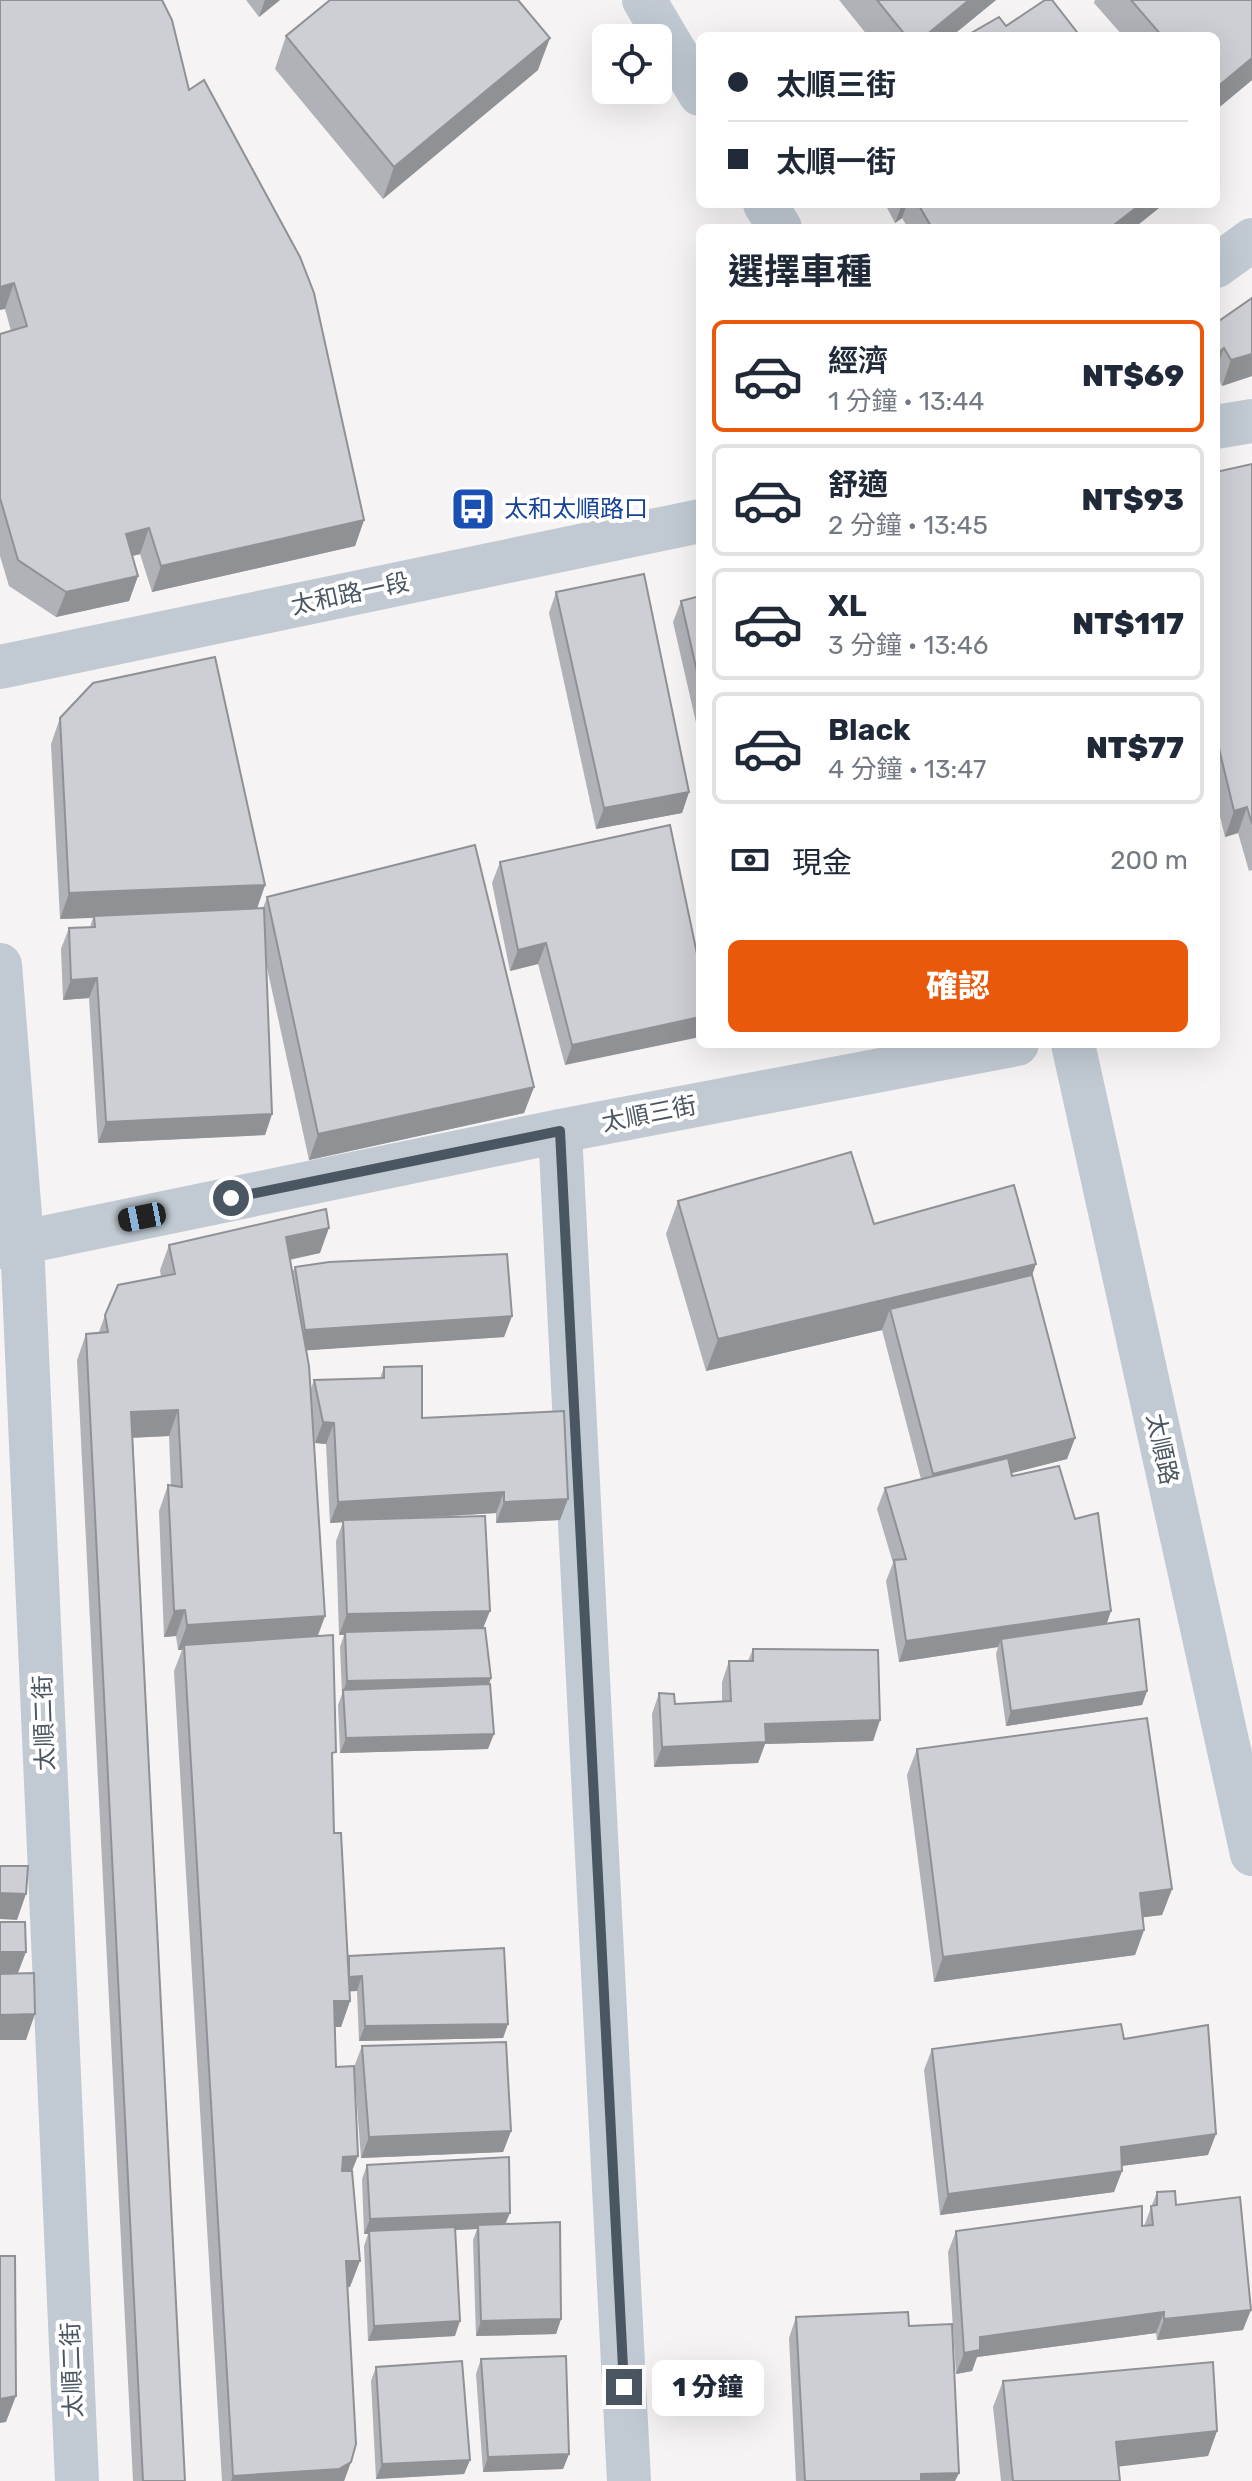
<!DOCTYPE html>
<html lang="zh-TW">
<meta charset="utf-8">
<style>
:root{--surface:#fff;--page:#f2f2f3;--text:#1f2937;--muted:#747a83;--line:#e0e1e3;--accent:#ea580c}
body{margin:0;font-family:Rubik,"Noto Sans TC",sans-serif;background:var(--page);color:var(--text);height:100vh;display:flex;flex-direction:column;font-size:30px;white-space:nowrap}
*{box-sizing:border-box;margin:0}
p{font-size:26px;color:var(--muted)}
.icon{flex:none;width:44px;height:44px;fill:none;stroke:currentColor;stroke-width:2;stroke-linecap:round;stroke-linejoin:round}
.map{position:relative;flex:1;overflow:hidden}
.sheet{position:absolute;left:696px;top:224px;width:524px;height:824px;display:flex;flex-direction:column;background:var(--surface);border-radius:12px;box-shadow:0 8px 32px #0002}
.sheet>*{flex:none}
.banner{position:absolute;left:696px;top:32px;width:524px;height:176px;border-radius:12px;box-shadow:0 8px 32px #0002;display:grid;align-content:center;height:176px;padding:0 32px;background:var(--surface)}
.buttons{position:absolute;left:592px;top:24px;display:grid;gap:16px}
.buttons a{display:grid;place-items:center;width:80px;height:80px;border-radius:12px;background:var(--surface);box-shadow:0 8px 32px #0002;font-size:40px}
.end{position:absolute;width:36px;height:36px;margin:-18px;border:10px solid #4a5661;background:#fff;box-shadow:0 0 0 4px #fff}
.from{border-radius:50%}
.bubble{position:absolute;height:56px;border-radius:12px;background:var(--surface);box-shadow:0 8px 32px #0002;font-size:26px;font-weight:800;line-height:56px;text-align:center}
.car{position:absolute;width:24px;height:48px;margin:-24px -12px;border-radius:10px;box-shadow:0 0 6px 2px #0007;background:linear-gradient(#222 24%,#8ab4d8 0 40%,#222 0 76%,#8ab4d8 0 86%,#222 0)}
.banner b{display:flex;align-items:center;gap:28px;height:76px;font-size:30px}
.banner b+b{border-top:2px solid var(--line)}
.banner i{width:20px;height:20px;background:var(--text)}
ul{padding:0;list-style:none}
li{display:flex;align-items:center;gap:24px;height:112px;margin:0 16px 12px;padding:0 16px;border:4px solid var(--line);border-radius:12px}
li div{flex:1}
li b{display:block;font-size:30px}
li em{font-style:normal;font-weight:800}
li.on{border-color:var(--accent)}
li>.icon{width:72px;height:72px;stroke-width:1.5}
h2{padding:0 32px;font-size:36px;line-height:96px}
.pay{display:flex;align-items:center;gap:20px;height:88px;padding:0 32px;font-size:30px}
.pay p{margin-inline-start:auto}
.primary-button{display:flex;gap:16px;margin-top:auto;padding:16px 32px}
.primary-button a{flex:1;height:92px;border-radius:12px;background:var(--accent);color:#fff;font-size:32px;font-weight:800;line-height:92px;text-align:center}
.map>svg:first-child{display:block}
</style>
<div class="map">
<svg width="1252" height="2481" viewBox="0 0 1252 2481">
<rect width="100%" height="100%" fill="#f5f3f3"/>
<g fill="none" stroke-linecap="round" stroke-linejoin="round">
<g stroke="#c1cad2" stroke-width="44">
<path d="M 644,0 L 700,94"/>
<path d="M 765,204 L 780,228"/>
<path d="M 1216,266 L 1252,240"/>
<path d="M 1216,427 L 1252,421"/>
<path d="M 0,667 L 700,521"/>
<path d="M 0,965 L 22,1241 L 77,2481"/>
<path d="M 1073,1044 L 1252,1854"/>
<path d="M 560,1131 L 629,2481"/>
<path d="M 0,1247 L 560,1131 L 1017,1044"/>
</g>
</g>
<g fill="#b0b2b7">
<path d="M 0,0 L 189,90 L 364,520 L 355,546 L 152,592 L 140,554 L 132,556 L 138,576 L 129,601 L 56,617 L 9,586 L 0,556 L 0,334 L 11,331 L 5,309 Z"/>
<path d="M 246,0 L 280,0 L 259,17 Z"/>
<path d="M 839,0 L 996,0 L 952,36 L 868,36 Z"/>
<path d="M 1095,0 L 1252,0 L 1252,80 L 1216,110 L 1216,36 L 1123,36 L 1094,3 Z"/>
<path d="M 286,36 L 538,70 L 383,199 L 275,69 Z"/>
<path d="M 885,204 L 1164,204 L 1134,228 L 908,228 L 902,218 L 895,223 Z"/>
<path d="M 1216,323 L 1252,376 L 1222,386 L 1216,375 Z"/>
<path d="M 1252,464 L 1252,870 L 1249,871 L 1238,833 L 1225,837 L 1216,800 L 1216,472 Z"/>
<path d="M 556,592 L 689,792 L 682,813 L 596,829 L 549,613 Z"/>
<path d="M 700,596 L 700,740 L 673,622 L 681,601 Z"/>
<path d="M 60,718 L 265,885 L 257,909 L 263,908 L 267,897 L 534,1087 L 524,1113 L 309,1160 L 266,963 L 272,1114 L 265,1135 L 98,1143 L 89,998 L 63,1000 L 61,949 L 69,928 L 90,927 L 93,918 L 60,919 L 51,744 Z"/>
<path d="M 670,825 L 565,1065 L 538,964 L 510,971 L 492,883 L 500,862 Z"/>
<path d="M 678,1201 L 874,1224 L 1032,1275 L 1075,1438 L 1067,1459 L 1012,1473 L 1012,1476 L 1107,1624 L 1147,1691 L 1142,1705 L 1006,1726 L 996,1654 L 998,1647 L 899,1662 L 886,1581 L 893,1563 L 877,1509 L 885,1488 L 921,1479 L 882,1330 L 706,1371 L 666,1234 Z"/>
<path d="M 169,1245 L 320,1253 L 290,1260 L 292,1273 L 295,1267 L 512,1316 L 504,1337 L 306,1350 L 310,1391 L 314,1380 L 380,1378 L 384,1367 L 422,1418 L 560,1520 L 496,1523 L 496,1513 L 418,1518 L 484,1628 L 491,1678 L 489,1684 L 488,1749 L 340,1753 L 338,1705 L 342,1694 L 340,1647 L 344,1635 L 339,1635 L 336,1541 L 343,1522 L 330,1523 L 326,1444 L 315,1443 L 313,1434 L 325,1616 L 318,1636 L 332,1764 L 334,1833 L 348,1960 L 349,1956 L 508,2024 L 503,2038 L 359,2041 L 357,1991 L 350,1991 L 350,2001 L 341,2027 L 335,2027 L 336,2067 L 352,2172 L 350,2287 L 347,2287 L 351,2462 L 344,2481 L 222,2481 L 174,1671 L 182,1650 L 178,1650 L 176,1636 L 164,1637 L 159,1511 L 168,1485 L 171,1486 L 169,1436 L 133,1438 L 185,2481 L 133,2481 L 77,1360 L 86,1334 L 99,1332 L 105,1315 L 161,1277 L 160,1270 Z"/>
<path d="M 753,1649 L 880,1720 L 873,1741 L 765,1744 L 758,1763 L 654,1767 L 652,1714 L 659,1693 L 675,1704 L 722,1702 L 722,1682 L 729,1661 L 748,1661 Z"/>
<path d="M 917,1749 L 1172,1889 L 1162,1915 L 1143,1917 L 1144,1930 L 1135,1955 L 934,1982 L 907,1775 Z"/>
<path d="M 1124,2039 L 1208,2155 L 1121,2166 L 1122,2171 L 1114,2192 L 940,2215 L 924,2070 L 932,2049 Z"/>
<path d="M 362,2046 L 511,2131 L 503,2152 L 361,2158 L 354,2067 Z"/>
<path d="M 367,2165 L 505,2224 L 561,2319 L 556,2334 L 476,2336 L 473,2240 L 477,2229 L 455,2230 L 455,2336 L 368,2341 L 364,2246 L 368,2234 L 364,2234 L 362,2179 Z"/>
<path d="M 1157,2192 L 1176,2205 L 1243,2330 L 1157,2340 L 1156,2333 L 977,2357 L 972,2371 L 956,2374 L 948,2252 L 956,2231 L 1144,2226 Z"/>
<path d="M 796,2317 L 909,2326 L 959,2473 L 955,2481 L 796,2481 L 789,2338 Z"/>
<path d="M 481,2359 L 569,2454 L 563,2469 L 483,2472 L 476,2374 Z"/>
<path d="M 376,2367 L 470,2460 L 464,2474 L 376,2479 L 371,2381 Z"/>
<path d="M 1003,2381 L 1217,2431 L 1208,2456 L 1118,2466 L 1120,2481 L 1001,2481 L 993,2407 Z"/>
</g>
<g fill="#909195">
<path d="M 265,0 L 280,0 L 259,17 Z"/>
<path d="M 969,0 L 996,0 L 952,36 L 925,36 Z"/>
<path d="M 550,38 L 538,70 L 383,199 L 394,167 Z"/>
<path d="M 1252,58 L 1252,80 L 1216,110 L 1216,88 Z"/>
<path d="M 902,204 L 907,204 L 902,218 L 895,223 Z"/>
<path d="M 1141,204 L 1164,204 L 1134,228 L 1110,228 Z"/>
<path d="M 14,283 L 5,309 L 0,310 L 0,287 Z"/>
<path d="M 1224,348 L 1216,371 L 1216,354 Z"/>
<path d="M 1252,354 L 1252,376 L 1222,386 L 1231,360 Z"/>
<path d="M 364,520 L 355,546 L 152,592 L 161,566 Z"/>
<path d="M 149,528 L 140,554 L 117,560 L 126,534 Z"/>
<path d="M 138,576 L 129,601 L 56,617 L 66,592 Z"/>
<path d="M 689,792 L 682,813 L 596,829 L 604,808 Z"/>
<path d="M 1247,807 L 1238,833 L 1225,837 L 1234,811 Z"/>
<path d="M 265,885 L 256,911 L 60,919 L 69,893 Z"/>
<path d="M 546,943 L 538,964 L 510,971 L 518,950 Z"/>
<path d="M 97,978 L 89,998 L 63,1000 L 71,980 Z"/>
<path d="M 700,1017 L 700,1037 L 565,1065 L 572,1045 Z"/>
<path d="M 534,1087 L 524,1113 L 309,1160 L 318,1134 Z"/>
<path d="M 272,1114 L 265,1135 L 98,1143 L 106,1122 Z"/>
<path d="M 329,1228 L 320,1253 L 277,1262 L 286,1237 Z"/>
<path d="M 1036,1264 L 1025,1296 L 890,1309 L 882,1330 L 706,1371 L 718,1339 Z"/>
<path d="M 512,1316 L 504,1337 L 298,1351 L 305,1330 Z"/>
<path d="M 178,1410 L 169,1436 L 122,1438 L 131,1412 Z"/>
<path d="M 323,1422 L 334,1423 L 326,1444 L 315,1443 Z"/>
<path d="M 1075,1438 L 1067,1459 L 926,1495 L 933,1474 Z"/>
<path d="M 504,1492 L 496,1513 L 330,1523 L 338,1502 Z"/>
<path d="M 568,1499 L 560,1520 L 496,1523 L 504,1502 Z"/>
<path d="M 185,1610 L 176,1636 L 164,1637 L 174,1611 Z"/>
<path d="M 490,1611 L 482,1631 L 339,1635 L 347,1614 Z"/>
<path d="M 1111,1611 L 1104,1632 L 1001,1639 L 998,1647 L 899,1662 L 906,1641 Z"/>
<path d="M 325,1616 L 315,1642 L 184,1645 L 182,1650 L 178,1650 L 187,1625 Z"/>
<path d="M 491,1678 L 486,1693 L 343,1692 L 347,1681 Z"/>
<path d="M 1147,1691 L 1142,1705 L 1006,1726 L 1011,1711 Z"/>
<path d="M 880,1720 L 873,1741 L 765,1744 L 758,1763 L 654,1767 L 662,1747 L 765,1724 Z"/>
<path d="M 494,1734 L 488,1749 L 340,1753 L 346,1738 Z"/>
<path d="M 1172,1889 L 1162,1915 L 1130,1919 L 1140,1893 Z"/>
<path d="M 0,1893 L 26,1894 L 17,1920 L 0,1919 Z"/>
<path d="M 1144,1930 L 1135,1955 L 934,1982 L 943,1957 Z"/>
<path d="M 0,1952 L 26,1952 L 16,1978 L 0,1978 Z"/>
<path d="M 362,1976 L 357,1991 L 343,1992 L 349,1977 Z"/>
<path d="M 334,2001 L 350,2001 L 341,2027 L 324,2027 Z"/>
<path d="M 35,2014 L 26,2040 L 0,2040 L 0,2015 Z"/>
<path d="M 508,2024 L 503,2038 L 359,2041 L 365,2026 Z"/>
<path d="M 511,2131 L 503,2152 L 361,2158 L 369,2137 Z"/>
<path d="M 1216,2134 L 1208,2155 L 1113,2167 L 1121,2147 Z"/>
<path d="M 358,2156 L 348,2181 L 333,2183 L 343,2157 Z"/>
<path d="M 1122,2171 L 1114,2192 L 940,2215 L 948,2194 Z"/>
<path d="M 510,2213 L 504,2227 L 478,2225 L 477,2229 L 369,2234 L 369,2231 L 368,2234 L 364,2234 L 370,2219 Z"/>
<path d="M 346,2261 L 360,2261 L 350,2287 L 336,2287 Z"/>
<path d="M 1251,2310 L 1243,2330 L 1157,2340 L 1164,2319 Z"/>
<path d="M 1164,2312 L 1156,2333 L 977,2357 L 972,2371 L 956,2374 L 964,2353 L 980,2337 Z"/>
<path d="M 561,2319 L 556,2334 L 476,2336 L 481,2321 Z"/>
<path d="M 460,2321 L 455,2336 L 368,2341 L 374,2326 Z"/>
<path d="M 16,2396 L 6,2422 L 0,2423 L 0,2399 Z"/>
<path d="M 1217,2431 L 1208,2456 L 1107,2468 L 1116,2442 Z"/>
<path d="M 569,2454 L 563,2469 L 483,2472 L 488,2457 Z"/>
<path d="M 470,2460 L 464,2474 L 376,2479 L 382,2464 Z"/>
<path d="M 351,2462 L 344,2481 L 231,2481 L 233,2476 Z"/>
<path d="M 959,2473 L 955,2481 L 918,2481 L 921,2474 Z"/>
</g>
<g fill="#cdcfd5" stroke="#909195" stroke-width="2">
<path d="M 0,0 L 162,0 L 172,20 L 189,90 L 204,80 L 300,257 L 314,293 L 364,520 L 161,566 L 149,528 L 126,534 L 138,576 L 66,592 L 18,560 L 0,498 L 0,334 L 27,326 L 14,283 L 0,287 Z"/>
<path d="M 330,0 L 518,0 L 550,38 L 394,167 L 286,36 Z"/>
<path d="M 877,0 L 969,0 L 925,36 L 906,36 Z"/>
<path d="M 1045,0 L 1052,0 L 1080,36 L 966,36 L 999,17 L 1006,26 Z"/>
<path d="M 1131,0 L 1252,0 L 1252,58 L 1216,88 L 1216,36 L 1162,36 Z"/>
<path d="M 918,204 L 1141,204 L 1110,228 L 932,228 Z"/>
<path d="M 1252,298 L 1252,354 L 1231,360 L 1224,348 L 1216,354 L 1216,323 Z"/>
<path d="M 1252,464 L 1252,824 L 1247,807 L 1234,811 L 1216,736 L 1216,472 Z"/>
<path d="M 644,574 L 689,792 L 604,808 L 556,592 Z"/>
<path d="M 700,596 L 700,685 L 681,601 Z"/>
<path d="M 215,657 L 265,885 L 69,893 L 60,718 L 93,683 Z"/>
<path d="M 670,825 L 700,968 L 700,1017 L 572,1045 L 546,943 L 518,950 L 500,862 Z"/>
<path d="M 475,845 L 534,1087 L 318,1134 L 267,897 Z"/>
<path d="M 264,908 L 272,1114 L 106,1122 L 97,978 L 71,980 L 69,928 L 95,927 L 94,916 Z"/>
<path d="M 851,1152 L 874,1224 L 1014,1185 L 1036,1264 L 718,1339 L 678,1201 Z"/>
<path d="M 326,1209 L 329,1228 L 286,1237 L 309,1366 L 325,1616 L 187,1625 L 185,1610 L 174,1611 L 168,1485 L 182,1487 L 178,1410 L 131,1412 L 185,2481 L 143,2481 L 86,1334 L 108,1332 L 105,1315 L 118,1285 L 175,1274 L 169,1245 Z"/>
<path d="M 507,1254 L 512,1316 L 305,1330 L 295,1267 L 329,1262 Z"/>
<path d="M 1032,1275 L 1075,1438 L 933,1474 L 890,1309 Z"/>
<path d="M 422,1366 L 422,1418 L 564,1411 L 568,1499 L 504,1502 L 504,1492 L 338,1502 L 334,1423 L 323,1422 L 314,1380 L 384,1378 L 384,1367 Z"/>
<path d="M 1008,1458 L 1012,1476 L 1059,1466 L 1075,1519 L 1098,1513 L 1111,1611 L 906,1641 L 894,1560 L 906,1559 L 885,1488 Z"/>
<path d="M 485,1516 L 490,1611 L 347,1614 L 343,1520 Z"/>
<path d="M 1139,1619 L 1147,1691 L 1011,1711 L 1001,1639 Z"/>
<path d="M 485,1628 L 491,1678 L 347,1681 L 345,1632 Z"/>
<path d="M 333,1635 L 336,1752 L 332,1753 L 334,1833 L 341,1833 L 350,2001 L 334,2001 L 336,2067 L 354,2066 L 358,2156 L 343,2157 L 342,2171 L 352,2171 L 360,2261 L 346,2261 L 356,2444 L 351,2462 L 339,2469 L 233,2476 L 184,1645 Z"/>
<path d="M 753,1649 L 878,1650 L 880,1720 L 765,1724 L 766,1742 L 662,1747 L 659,1693 L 674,1694 L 675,1704 L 731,1701 L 729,1661 L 753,1661 Z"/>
<path d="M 490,1684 L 494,1734 L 346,1738 L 343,1690 Z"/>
<path d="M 1147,1718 L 1172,1889 L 1140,1893 L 1144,1930 L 943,1957 L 917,1749 Z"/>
<path d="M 0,1866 L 28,1866 L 26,1894 L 0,1893 Z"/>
<path d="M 0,1922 L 25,1922 L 26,1952 L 0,1952 Z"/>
<path d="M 504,1948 L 508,2024 L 365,2026 L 362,1976 L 349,1977 L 349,1956 Z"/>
<path d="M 34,1973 L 35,2014 L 0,2015 L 0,1974 Z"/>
<path d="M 1121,2024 L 1124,2039 L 1208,2025 L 1216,2134 L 1121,2147 L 1122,2171 L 948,2194 L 932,2049 Z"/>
<path d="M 506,2042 L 511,2131 L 369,2137 L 362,2046 Z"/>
<path d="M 509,2157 L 510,2213 L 370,2219 L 367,2165 Z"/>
<path d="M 1175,2191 L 1176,2205 L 1240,2197 L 1251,2310 L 1164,2319 L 1164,2312 L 980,2337 L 980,2350 L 964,2353 L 956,2231 L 1142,2206 L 1142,2226 L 1153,2225 L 1151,2206 L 1157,2205 L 1157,2192 Z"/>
<path d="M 560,2222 L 561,2319 L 481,2321 L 478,2225 Z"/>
<path d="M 455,2227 L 460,2321 L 374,2326 L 369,2231 Z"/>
<path d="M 0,2256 L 15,2256 L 16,2396 L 0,2399 Z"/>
<path d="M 908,2312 L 909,2326 L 952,2324 L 959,2473 L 921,2474 L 921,2481 L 805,2481 L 796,2317 Z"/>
<path d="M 566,2356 L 569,2454 L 488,2457 L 481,2359 Z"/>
<path d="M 462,2361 L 470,2460 L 382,2464 L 376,2367 Z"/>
<path d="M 1213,2362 L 1217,2431 L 1116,2442 L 1120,2481 L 1013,2481 L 1003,2381 Z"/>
</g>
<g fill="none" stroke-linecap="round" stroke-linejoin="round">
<path stroke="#4a5661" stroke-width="10" d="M 231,1198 L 560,1131 L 624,2387"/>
</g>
<defs>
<g id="bus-square" transform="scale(2.3)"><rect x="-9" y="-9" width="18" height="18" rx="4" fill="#1a4fb4" stroke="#fff"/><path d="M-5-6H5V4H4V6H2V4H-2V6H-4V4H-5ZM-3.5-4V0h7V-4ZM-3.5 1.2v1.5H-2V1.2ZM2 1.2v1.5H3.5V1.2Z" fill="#fff"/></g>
</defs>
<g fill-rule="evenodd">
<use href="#bus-square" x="473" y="509"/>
</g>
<g text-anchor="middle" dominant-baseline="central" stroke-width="8" stroke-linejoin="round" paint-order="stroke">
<g font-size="24" fill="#164399" stroke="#fff" text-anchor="start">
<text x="504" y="509">太和太順路口</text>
</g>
<g font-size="24" fill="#4a5661" stroke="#fff">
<text transform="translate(350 594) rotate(-12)">太和路一段</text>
<text transform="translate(649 1114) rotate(-11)">太順三街</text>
<text transform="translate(1162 1449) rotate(78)">太順路</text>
<text transform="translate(44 1723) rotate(-92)">太順二街</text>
<text transform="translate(72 2370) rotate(-92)">太順二街</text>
</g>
</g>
</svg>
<div class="buttons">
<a><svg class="icon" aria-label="locate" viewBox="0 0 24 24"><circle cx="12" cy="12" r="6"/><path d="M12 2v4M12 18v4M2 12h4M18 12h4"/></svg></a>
</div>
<i class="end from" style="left:231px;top:1198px"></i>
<i class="end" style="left:624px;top:2387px"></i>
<div class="bubble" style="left:652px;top:2360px;width:112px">1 分鐘</div>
<i class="car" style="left:142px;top:1217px;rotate:259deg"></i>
<div class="banner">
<b><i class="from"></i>太順三街</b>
<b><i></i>太順一街</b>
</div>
<section class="sheet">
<h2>選擇車種</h2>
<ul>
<li class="on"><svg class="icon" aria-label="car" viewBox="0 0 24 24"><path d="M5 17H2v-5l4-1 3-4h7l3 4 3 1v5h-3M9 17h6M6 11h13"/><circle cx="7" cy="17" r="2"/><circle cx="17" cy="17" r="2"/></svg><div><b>經濟</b><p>1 分鐘 · 13:44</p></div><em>NT$69</em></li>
<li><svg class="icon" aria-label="car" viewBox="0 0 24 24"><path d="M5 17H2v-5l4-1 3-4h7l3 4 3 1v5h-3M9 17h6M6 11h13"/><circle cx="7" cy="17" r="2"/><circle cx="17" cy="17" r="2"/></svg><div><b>舒適</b><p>2 分鐘 · 13:45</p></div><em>NT$93</em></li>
<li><svg class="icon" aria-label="car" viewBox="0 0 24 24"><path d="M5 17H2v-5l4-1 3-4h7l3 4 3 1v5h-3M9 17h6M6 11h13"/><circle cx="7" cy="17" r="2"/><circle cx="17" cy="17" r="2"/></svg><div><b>XL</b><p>3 分鐘 · 13:46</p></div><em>NT$117</em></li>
<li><svg class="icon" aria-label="car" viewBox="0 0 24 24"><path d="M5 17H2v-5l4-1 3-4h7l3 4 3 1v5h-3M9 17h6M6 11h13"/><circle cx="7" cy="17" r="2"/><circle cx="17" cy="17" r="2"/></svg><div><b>Black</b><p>4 分鐘 · 13:47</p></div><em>NT$77</em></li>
</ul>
<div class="pay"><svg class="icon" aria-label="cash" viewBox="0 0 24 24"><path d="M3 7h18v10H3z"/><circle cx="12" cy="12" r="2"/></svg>現金<p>200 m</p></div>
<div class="primary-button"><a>確認</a></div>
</section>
</div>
